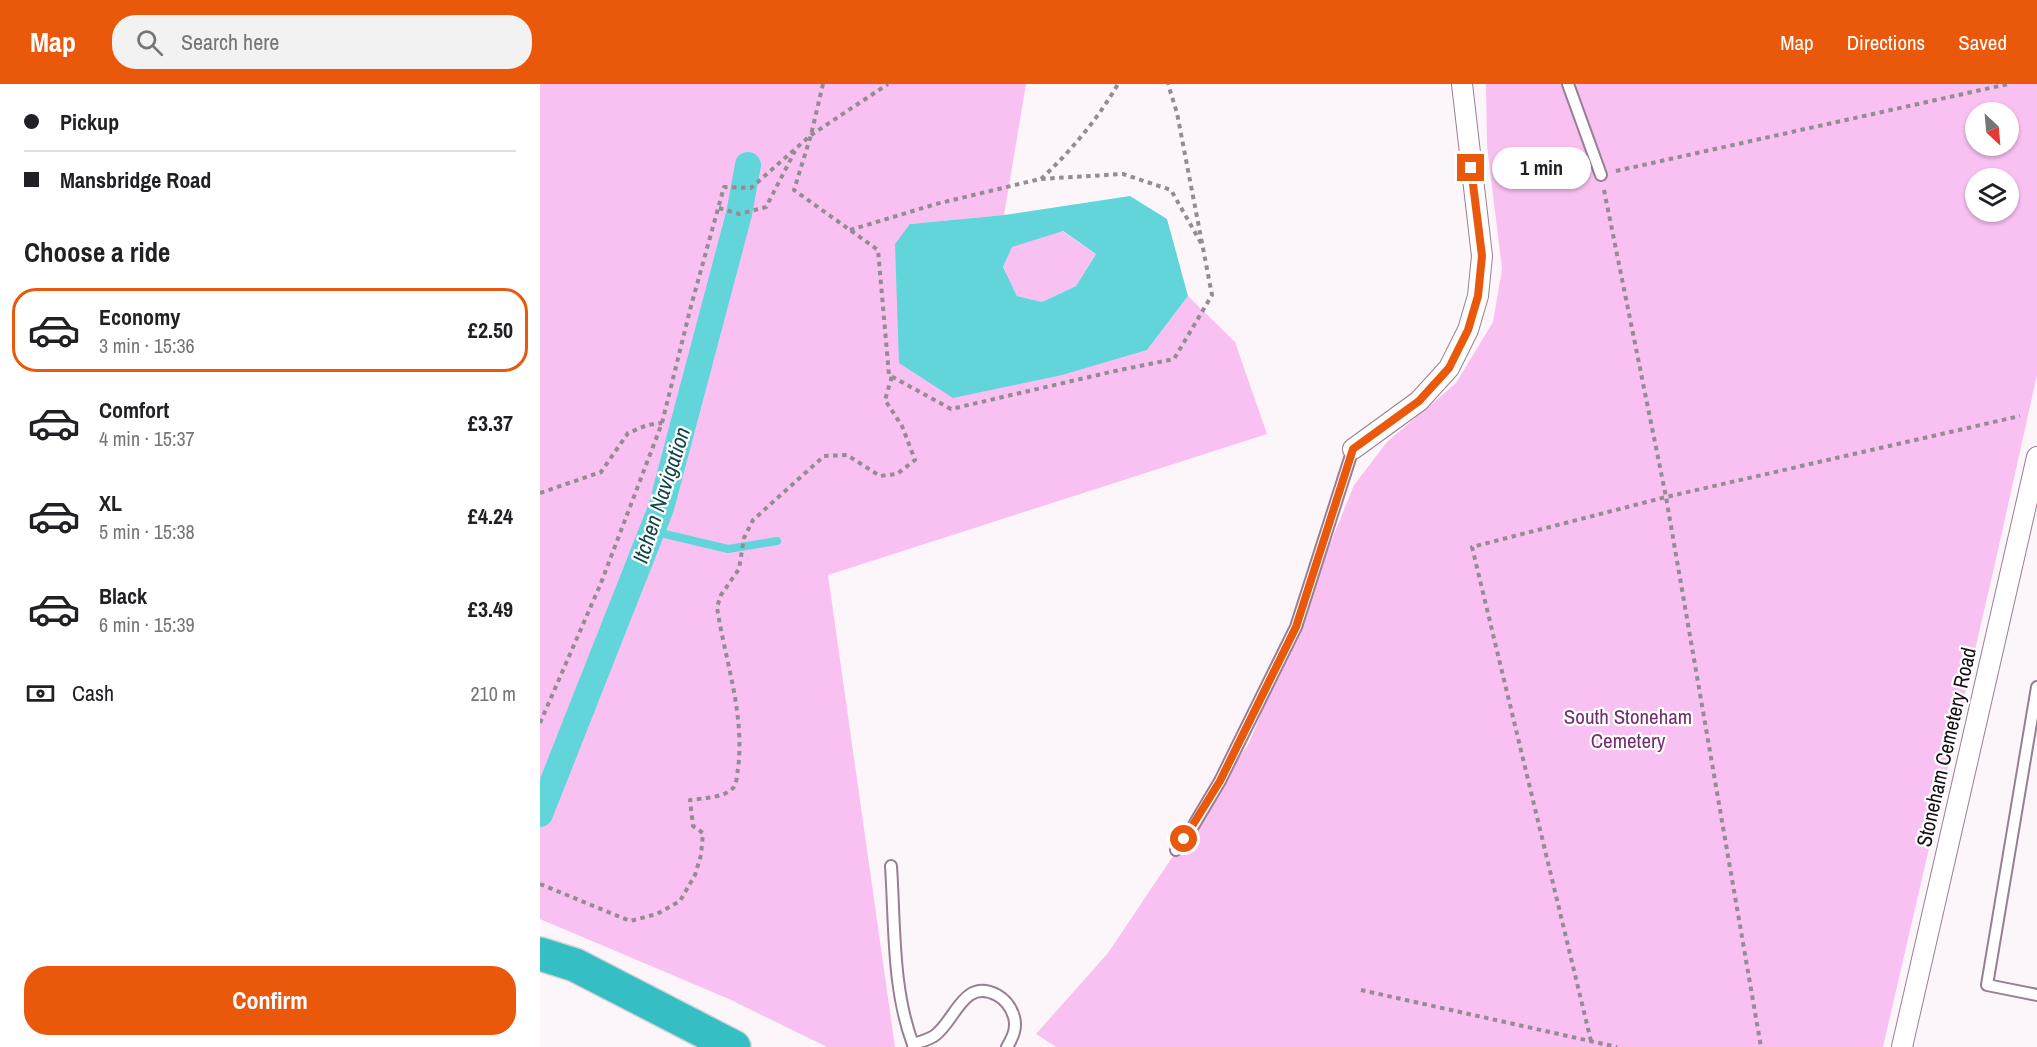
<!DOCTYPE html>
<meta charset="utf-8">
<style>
:root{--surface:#fff;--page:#f2f2f2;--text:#202124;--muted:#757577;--line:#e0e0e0;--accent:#ea580c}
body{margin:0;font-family:"Archivo Narrow",sans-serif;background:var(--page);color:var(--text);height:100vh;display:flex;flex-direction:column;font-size:22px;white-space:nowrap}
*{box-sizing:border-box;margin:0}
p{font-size:20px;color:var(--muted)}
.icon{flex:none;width:33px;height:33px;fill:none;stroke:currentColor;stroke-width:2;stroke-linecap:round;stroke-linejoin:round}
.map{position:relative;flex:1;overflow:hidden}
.side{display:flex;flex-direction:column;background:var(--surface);width:540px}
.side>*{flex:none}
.top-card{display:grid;align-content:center;height:132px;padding:0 24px;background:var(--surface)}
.needle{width:39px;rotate:154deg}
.tools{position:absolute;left:1425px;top:18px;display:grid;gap:12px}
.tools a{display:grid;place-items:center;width:54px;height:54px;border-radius:50%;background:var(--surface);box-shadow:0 2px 4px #0004;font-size:30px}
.end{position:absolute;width:27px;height:27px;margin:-14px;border:8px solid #ea580c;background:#fff;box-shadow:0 0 0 3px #fff}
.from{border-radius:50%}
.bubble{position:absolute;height:42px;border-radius:21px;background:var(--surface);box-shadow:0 2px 4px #0004;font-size:20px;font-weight:800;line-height:42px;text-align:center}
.top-card b{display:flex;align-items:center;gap:21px;height:57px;font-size:22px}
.top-card b+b{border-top:2px solid var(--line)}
.top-card i{width:15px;height:15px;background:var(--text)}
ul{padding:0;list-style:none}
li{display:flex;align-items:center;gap:18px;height:84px;margin:0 12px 9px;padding:0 12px;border:3px solid transparent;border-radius:24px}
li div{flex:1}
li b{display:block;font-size:22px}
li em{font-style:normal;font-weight:800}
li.on{border-color:var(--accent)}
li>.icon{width:54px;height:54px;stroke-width:1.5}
h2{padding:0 24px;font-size:27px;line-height:72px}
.pay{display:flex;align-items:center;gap:15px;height:66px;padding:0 24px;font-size:22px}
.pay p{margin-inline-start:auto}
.action{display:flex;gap:12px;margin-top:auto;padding:12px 24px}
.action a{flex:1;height:69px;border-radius:24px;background:var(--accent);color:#fff;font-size:24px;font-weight:800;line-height:69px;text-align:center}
header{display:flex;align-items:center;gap:36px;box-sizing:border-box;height:84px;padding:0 30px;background:var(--accent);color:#fff}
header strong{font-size:28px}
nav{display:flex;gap:33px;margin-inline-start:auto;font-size:21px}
.search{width:420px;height:54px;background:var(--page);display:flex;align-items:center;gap:15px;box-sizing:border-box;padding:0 21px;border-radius:24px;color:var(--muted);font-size:22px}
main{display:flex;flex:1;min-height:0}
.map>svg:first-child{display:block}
</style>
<header>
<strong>Map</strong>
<div class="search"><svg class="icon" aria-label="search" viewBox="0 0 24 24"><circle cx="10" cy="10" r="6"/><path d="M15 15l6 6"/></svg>Search here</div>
<nav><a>Map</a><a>Directions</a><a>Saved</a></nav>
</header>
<main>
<section class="side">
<div class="top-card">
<b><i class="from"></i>Pickup</b>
<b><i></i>Mansbridge Road</b>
</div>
<h2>Choose a ride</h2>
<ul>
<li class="on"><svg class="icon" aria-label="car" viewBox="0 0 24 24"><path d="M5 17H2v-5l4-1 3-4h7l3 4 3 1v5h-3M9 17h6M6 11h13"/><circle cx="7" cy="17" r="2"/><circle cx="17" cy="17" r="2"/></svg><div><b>Economy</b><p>3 min · 15:36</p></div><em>£2.50</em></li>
<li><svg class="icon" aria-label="car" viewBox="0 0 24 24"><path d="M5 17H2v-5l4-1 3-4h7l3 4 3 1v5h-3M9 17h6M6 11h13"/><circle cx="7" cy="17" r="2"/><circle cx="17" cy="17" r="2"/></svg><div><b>Comfort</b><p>4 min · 15:37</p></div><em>£3.37</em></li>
<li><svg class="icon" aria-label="car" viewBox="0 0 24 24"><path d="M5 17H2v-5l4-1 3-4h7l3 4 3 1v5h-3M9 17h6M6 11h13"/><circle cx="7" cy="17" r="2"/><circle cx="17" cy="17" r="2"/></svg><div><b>XL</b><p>5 min · 15:38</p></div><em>£4.24</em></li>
<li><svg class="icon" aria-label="car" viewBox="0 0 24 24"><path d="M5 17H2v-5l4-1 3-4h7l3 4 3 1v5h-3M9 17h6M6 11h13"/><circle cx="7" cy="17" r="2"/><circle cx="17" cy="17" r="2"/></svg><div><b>Black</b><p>6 min · 15:39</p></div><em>£3.49</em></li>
</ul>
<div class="pay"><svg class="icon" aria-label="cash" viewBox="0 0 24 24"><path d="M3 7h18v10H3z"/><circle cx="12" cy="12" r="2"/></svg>Cash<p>210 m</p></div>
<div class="action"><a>Confirm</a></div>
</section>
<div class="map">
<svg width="1497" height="963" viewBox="0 0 1497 963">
<rect width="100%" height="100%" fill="#fcf6fb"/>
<g fill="#f9c1f1" fill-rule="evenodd">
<path d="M 0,0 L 486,0 L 464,131 L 370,140 L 359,279 L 607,266 L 648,212 L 695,258 L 727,350 L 288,491 L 355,963 L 287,963 L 189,915 L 0,835 Z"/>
<path d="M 946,0 L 1497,0 L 1497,291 L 1456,475 L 1343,963 L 516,963 L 496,950 L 568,869 L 709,659 L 814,401 L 847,358 L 916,299 L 953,238 L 962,185 L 947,61 ZM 1436,28 L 1468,28 L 1468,62 L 1436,62 ZM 1436,94 L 1468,94 L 1468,128 L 1436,128 Z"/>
<path d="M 522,147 L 556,170 L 536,202 L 502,218 L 477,212 L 463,183 L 472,162 Z"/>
</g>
<path fill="#61d5da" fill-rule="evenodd" d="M 590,112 L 627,135 L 648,212 L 607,266 L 522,291 L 413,314 L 359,279 L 355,160 L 370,140 L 464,131 ZM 523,147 L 556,170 L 536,202 L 502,218 L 477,212 L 463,183 L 472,163 Z"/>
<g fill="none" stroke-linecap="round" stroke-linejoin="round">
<path stroke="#61d5da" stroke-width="8" d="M 112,447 L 188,465 L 237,457"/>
<path stroke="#61d5da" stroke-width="26" d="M 0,730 L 121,424 L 199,130 L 208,81"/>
<g stroke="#987f94" stroke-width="14">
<g id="lane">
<path d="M 1028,0 L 1061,91"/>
<path d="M 1497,603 L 1447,901 L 1497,911"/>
<path d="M 636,766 L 652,744 L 680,697 L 756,543 L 813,365"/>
<path d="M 351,782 C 355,842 352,907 374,963"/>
<path d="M 373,960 C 380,958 388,956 394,952 C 415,938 423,893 457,911 C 466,916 471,923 474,933 C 477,944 473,953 467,963"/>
</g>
</g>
<g stroke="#987f94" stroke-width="22">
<g id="street">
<path d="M 813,365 L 879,317 L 909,284 L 928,246 L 938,212 L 942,172 L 922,0"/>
<path d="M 1362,963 L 1497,373"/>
</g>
</g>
<g stroke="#d5d3d5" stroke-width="36">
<path id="highway" d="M 0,870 L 35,881 L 194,963"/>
</g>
<g stroke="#938c92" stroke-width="4" stroke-dasharray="4.5 4.5" stroke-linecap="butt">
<path d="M 283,0 L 271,51 L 254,106 L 338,166 L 349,291 L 411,325 L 575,287 L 634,275 L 672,211 L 637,29 L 628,0"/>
<path d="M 1076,87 L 1468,0"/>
<path d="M 501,95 C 531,67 557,36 578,0"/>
<path d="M 1064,106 L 1126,413 L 1221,963"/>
<path d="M 179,124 L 199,130 L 226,123 L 255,67"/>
<path d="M 310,146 L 396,120 L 500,95 L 583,90 L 631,106 L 661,159"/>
<path d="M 0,409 L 61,388 L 88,349 L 107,341 L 122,339"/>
<path d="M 0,639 L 61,499 L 122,339 L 151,222 L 184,103 L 211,104 L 271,51 L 348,0"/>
<path d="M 0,800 L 90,837 L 117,830 L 140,817 L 155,791 L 161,771 L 163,749 L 153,742 L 150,716 C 163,714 185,714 194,703 C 197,698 197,690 198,685 C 205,629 185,577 177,523 L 181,511 L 199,485 L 204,454 L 213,436 L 284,372 L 307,371 L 340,392 L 357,390 L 375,376 L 362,342 L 345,316 L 352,292"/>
<path d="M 821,906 L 1077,963"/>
<path d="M 1051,957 L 932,463 L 1126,413 L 1480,332"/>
</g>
<use href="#lane" stroke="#fff" stroke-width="10"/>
<use href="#street" stroke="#fff" stroke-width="20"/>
<use href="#highway" stroke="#35bec4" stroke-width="33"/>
</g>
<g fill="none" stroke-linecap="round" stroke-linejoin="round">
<path stroke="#ea580c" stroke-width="8" d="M 644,755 L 680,697 L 756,543 L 813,365 L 879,317 L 909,284 L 928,246 L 938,212 L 942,172 L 931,84"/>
</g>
<g text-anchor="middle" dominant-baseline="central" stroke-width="4.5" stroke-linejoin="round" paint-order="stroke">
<g font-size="21" fill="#752b6f" stroke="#fff">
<text x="1088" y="632">South Stoneham<tspan x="1088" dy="24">Cemetery</tspan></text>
</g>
<g font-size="21" fill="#170d15" stroke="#fff">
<text transform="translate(1406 663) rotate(-77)">Stoneham Cemetery Road</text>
</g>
<g font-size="22" font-style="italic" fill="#114648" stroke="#fff">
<text transform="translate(121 411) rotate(-72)">Itchen Navigation</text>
</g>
</g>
</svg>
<div class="tools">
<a><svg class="needle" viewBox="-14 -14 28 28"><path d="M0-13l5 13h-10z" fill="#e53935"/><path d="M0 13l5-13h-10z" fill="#757577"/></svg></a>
<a><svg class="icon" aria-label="layers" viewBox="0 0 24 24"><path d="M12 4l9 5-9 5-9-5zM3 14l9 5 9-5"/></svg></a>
</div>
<i class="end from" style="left:644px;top:755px"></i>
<i class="end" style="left:931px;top:84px"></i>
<div class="bubble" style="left:952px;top:63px;width:99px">1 min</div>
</div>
</main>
